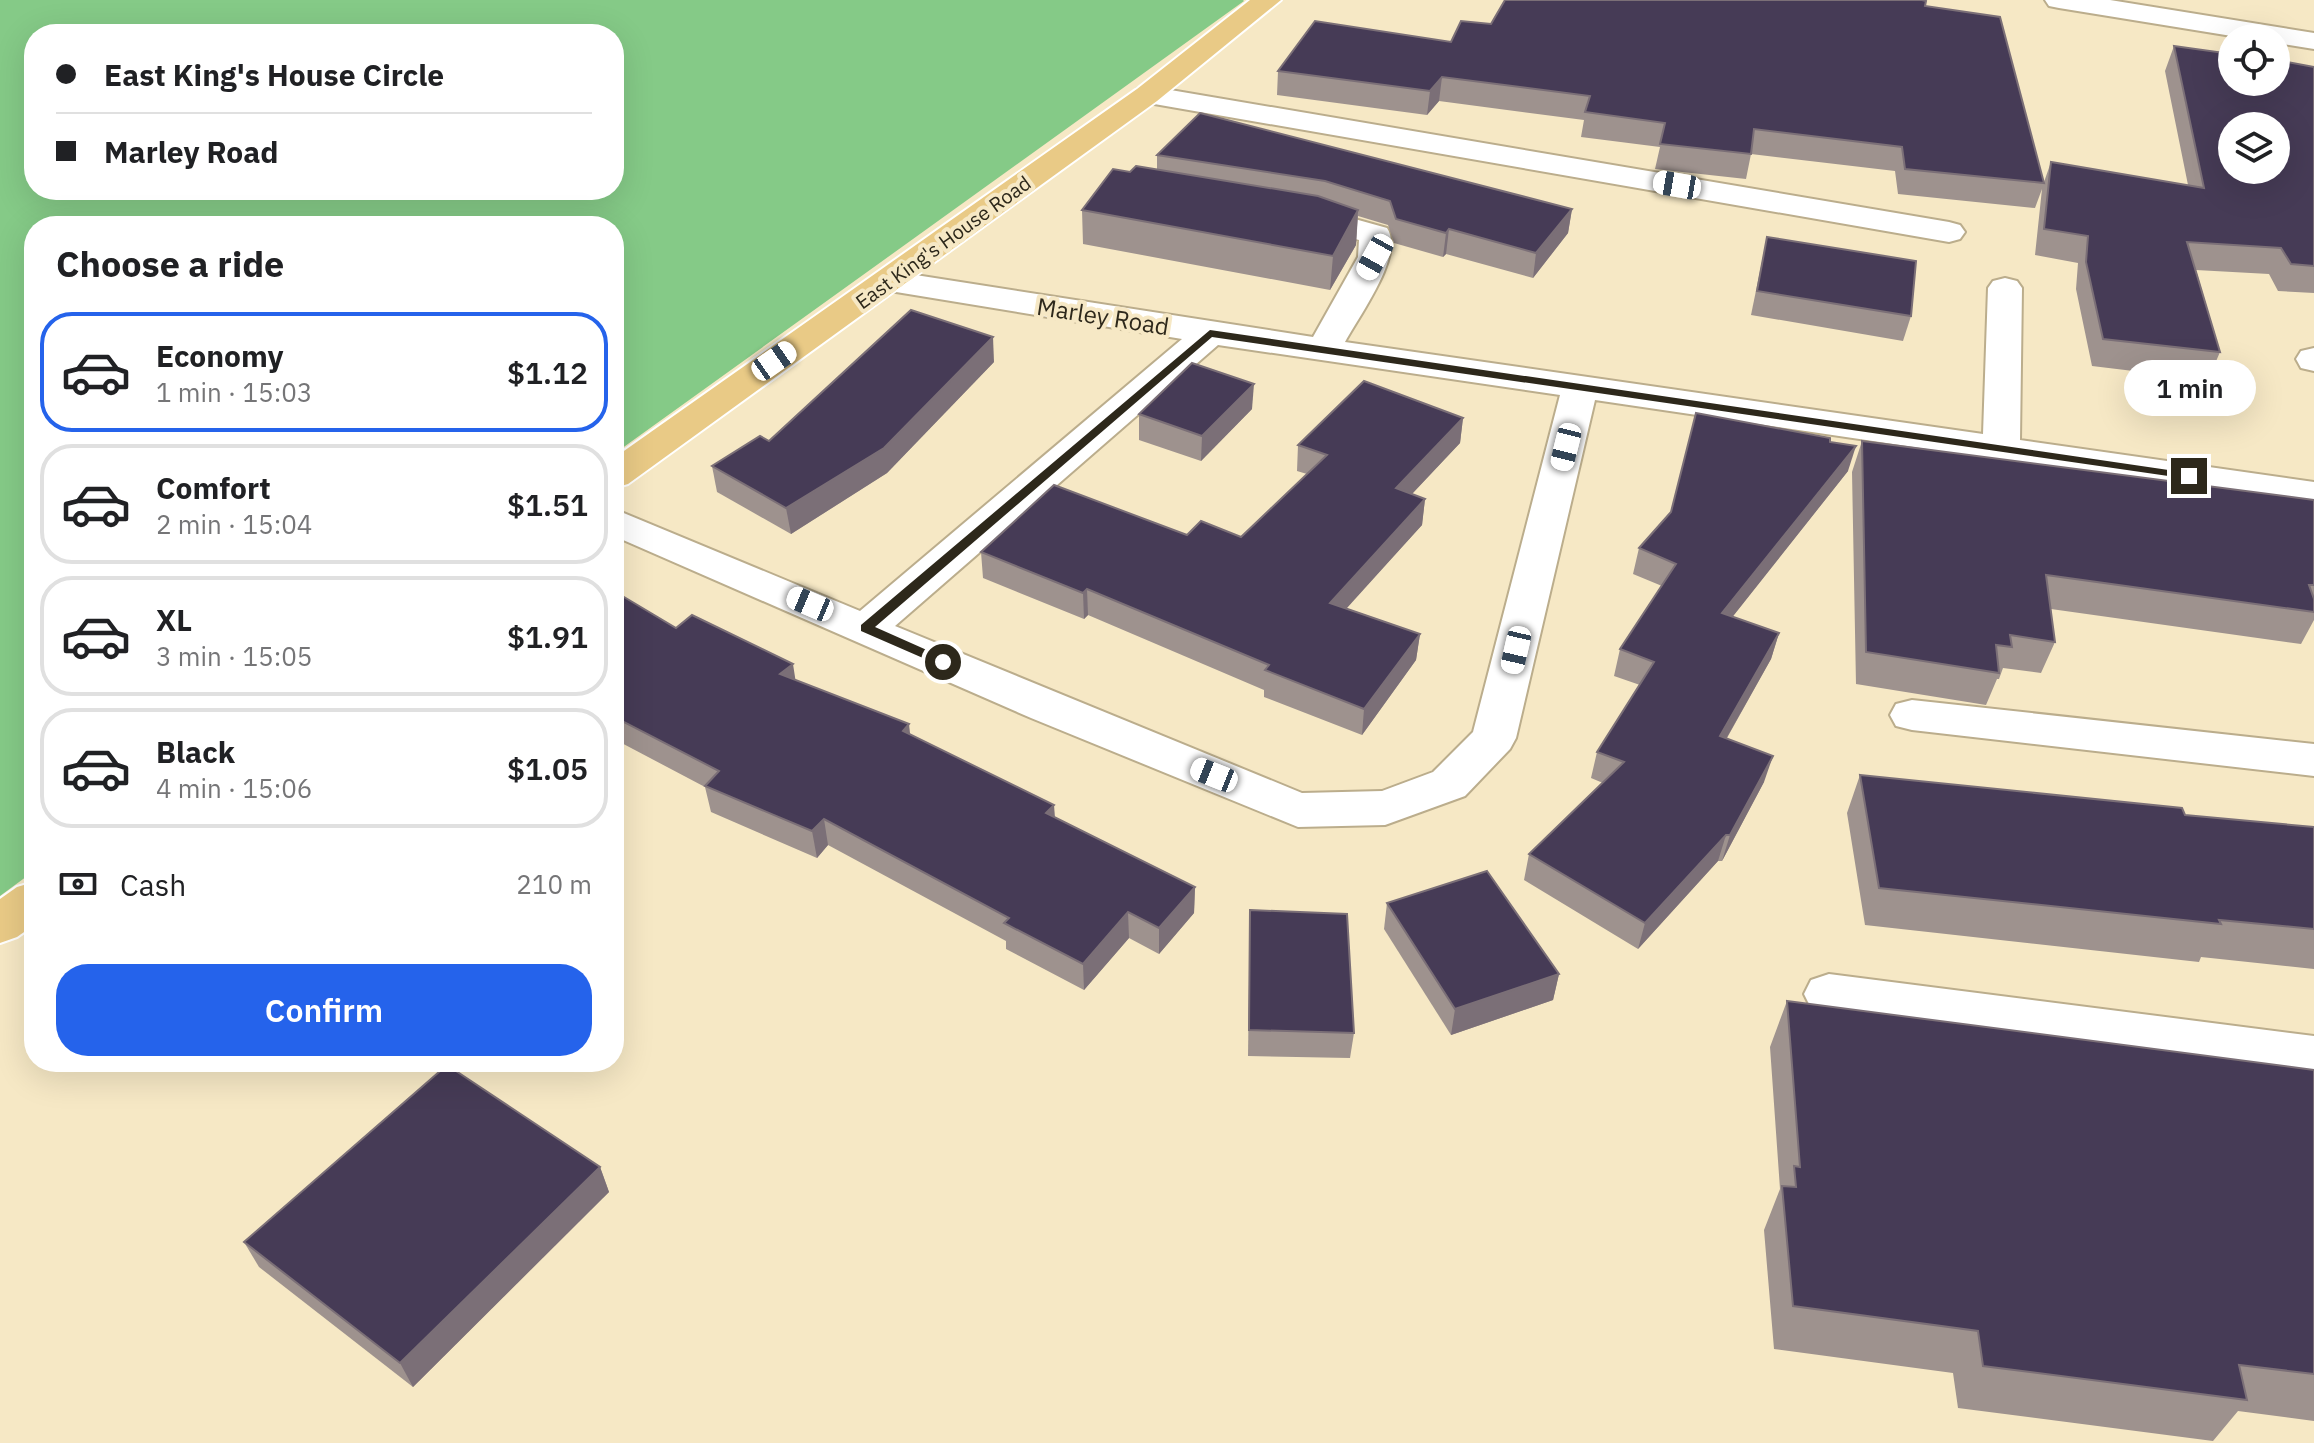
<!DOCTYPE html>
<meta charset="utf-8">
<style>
:root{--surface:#fff;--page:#f6f6f6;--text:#202124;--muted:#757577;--line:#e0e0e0;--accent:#2563eb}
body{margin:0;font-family:"IBM Plex Sans",sans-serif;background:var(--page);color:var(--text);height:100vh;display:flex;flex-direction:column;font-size:30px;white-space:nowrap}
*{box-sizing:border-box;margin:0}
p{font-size:26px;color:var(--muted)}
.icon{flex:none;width:44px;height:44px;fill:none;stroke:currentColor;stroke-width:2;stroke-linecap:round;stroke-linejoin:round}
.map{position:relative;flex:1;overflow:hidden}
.drawer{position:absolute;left:24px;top:216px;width:600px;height:856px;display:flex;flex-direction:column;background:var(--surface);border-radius:32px;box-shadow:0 8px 32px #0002}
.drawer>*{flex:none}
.banner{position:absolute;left:24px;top:24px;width:600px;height:176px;border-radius:32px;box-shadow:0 8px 32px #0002;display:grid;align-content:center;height:176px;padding:0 32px;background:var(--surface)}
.controls{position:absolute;left:2218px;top:24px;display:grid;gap:16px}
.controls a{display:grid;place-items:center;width:72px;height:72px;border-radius:50%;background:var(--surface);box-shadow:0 8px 32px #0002;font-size:40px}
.end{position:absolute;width:36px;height:36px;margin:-18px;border:10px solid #2d281b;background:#fff;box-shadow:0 0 0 4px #fff}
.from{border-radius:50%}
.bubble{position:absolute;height:56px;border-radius:28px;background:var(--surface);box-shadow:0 8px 32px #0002;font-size:26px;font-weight:600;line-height:56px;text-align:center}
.car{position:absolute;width:24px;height:48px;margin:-24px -12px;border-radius:10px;box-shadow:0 0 6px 2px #0007;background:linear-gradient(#fff 24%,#345 0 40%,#fff 0 76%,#345 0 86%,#fff 0)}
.banner b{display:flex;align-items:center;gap:28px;height:76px;font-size:30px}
.banner b+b{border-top:2px solid var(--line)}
.banner i{width:20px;height:20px;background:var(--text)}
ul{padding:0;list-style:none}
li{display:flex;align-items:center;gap:24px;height:120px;margin:0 16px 12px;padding:0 16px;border:4px solid var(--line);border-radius:32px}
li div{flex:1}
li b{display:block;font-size:30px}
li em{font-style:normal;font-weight:600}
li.on{border-color:var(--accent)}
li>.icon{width:72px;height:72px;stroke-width:1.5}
h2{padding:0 32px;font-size:36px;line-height:96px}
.pay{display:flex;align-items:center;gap:20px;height:88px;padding:0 32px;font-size:30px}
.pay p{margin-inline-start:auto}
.button{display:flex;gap:16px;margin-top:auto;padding:16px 32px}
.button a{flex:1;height:92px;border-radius:32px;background:var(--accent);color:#fff;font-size:32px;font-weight:600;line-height:92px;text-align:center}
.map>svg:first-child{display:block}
</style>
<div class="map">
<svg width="2314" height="1443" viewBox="0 0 2314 1443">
<rect width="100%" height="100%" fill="#f6e8c5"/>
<path fill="#85ca87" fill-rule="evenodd" d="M 0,0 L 1243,0 L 1244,1 L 614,454 L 614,226 L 34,226 L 34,871 L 0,896 ZM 34,34 L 614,34 L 614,190 L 34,190 Z"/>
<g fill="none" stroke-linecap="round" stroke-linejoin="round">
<g stroke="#bbad8c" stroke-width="4">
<g id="minor">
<path d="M 2045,0 L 2110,0 L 2314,33 L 2314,49 L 2276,43 L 2276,38 L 2244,38 L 2059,8 L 2049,6 Z"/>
<path d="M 1147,86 L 1949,222 L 1960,225 L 1965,232 L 1960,239 L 1949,242 L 1137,101 L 1132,95 L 1137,89 Z"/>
<path d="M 1301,204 L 1387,228 C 1405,254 1359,316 1345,342 L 1983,434 L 1988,288 L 1993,281 L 2005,278 L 2017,281 L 2022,288 L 2020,440 L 2314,482 L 2314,506 L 1595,400 L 1516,738 L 1510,749 L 1465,796 L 1385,825 L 1298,827 L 1031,718 L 614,536 L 614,509 L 860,611 L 1182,339 L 890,291 L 878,288 L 873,281 L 878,274 L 890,271 L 1313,337 L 1358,257 L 1359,240 L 1290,221 L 1285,214 L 1290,207 ZM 1218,345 L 1560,395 L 1473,732 L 1433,772 L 1382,791 L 1302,793 L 895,626 Z"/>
<path d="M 2314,348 L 2314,371 L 2301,368 L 2296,359 L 2301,351 Z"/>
<path d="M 1912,700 L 2314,744 L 2314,776 L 1912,730 L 1896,726 L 1890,715 L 1896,704 Z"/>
<path d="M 1829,974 L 2314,1036 L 2314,1078 L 1829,1014 L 1811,1008 L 1804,994 L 1811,980 Z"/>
</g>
</g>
<g stroke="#fff" stroke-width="4">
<g id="major">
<path d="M 1250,0 L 1281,0 L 1157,101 L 628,484 L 614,488 L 614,458 L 1137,89 Z"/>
<path d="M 34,882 L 34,925 L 17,937 L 0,943 L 0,899 L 17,887 Z"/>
</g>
</g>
<use href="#minor" fill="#fff" fill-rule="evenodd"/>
<use href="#major" fill="#e9ca86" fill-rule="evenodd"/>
</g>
<g fill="#9e928e">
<path d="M 1925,6 L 2044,182 L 2051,162 L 2188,185 L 2165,71 L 2174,46 L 2314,67 L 2314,293 L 2278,291 L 2269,274 L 2196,270 L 2220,352 L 2208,380 L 2092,366 L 2076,289 L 2078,263 L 2035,255 L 2042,189 L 2035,208 L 1898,194 L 1895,171 L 1751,154 L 1746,179 L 1655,169 L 1660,147 L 1581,137 L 1584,120 L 1439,101 L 1427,115 L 1277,95 L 1278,71 L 1451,42 L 1491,24 Z"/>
<path d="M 1157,155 L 1572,209 L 1568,233 L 1533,278 L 1446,254 L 1443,257 L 1394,243 L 1388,225 L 1358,216 L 1356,245 L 1330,290 L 1083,244 L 1082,210 L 1157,169 Z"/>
<path d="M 1767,237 L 1911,316 L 1903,341 L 1751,315 Z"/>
<path d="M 994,362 L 887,473 L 791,534 L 717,492 L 712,466 L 769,441 Z"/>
<path d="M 1252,409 L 1201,461 L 1139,440 L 1139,414 Z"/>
<path d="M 1463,418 L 1460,443 L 1412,494 L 1425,499 L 1422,525 L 1346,608 L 1420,634 L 1416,660 L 1362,735 L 1264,697 L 1264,690 L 1088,615 L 1084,619 L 983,578 L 981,552 L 1187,535 L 1241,537 L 1307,474 L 1297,471 L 1298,445 Z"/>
<path d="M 1862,441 L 2314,500 L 2314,620 L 2301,644 L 2051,609 L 2055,642 L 2041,673 L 2003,668 L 1999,679 L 1997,679 L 1986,705 L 1856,684 L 1852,472 Z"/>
<path d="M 1830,442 L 1848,471 L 1732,617 L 1779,633 L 1771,659 L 1727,738 L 1764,782 L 1722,861 L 1718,861 L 1638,949 L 1524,880 L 1529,854 L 1603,783 L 1591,778 L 1597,752 L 1640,685 L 1614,676 L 1620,649 L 1662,586 L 1633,574 L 1639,548 Z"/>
<path d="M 614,591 L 676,628 L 796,680 L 910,734 L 1055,817 L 1195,887 L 1194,913 L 1159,954 L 1129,938 L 1084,990 L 1006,949 L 1006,941 L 828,845 L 817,858 L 711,812 L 705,787 L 614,739 Z"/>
<path d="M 1860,775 L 2185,815 L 2314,827 L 2314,969 L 2201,957 L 2199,962 L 1865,925 L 1847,813 Z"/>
<path d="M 1387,903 L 1559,974 L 1553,1000 L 1451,1035 L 1384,929 Z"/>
<path d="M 1250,910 L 1354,1033 L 1350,1058 L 1248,1056 Z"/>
<path d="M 1787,1001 L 2314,1070 L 2314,1421 L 2238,1411 L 2213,1441 L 1958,1408 L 1953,1373 L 1774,1349 L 1764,1230 L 1780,1189 L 1770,1047 Z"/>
<path d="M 600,1167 L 609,1192 L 413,1387 L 259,1267 L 244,1242 Z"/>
</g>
<g fill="#7b6f77">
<path d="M 1442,77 L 1439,101 L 1427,115 L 1430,91 Z"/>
<path d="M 1572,209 L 1568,233 L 1533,278 L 1536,253 Z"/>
<path d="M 1358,210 L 1356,245 L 1330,290 L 1333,256 Z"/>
<path d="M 1449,229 L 1446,254 L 1443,257 L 1446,233 Z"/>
<path d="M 993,337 L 994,362 L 887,473 L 791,534 L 786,508 Z"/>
<path d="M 1254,384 L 1252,409 L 1201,461 L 1202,436 Z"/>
<path d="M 1463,418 L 1460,443 L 1393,514 L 1396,488 Z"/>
<path d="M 1856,446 L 1848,471 L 1715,639 L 1722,613 Z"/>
<path d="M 1425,499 L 1422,525 L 1328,629 L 1330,603 Z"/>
<path d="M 1087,589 L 1088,615 L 1084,619 L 1083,593 Z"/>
<path d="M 1779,633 L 1771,659 L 1713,762 L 1720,736 Z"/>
<path d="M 1420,634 L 1416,660 L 1362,735 L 1364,709 Z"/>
<path d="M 793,664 L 797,690 L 780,674 Z"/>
<path d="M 909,724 L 912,751 L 903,731 Z"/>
<path d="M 1773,756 L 1764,782 L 1722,861 L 1730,835 Z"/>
<path d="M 1054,805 L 1056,831 L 1046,813 Z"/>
<path d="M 824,819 L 828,845 L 817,858 L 812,831 Z"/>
<path d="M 1726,835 L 1718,861 L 1638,949 L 1645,923 Z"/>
<path d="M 1195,887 L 1194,913 L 1159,954 L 1159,928 Z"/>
<path d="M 1128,912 L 1129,938 L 1084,990 L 1083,964 Z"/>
<path d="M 1559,974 L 1553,1000 L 1451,1035 L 1455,1009 Z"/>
<path d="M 600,1167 L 609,1192 L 413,1387 L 400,1363 Z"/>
</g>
<g fill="#463b56" stroke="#7b6f77" stroke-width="2" fill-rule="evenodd">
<path d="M 1505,0 L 1922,0 L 1926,1 L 1925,6 L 2000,17 L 2044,183 L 1905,169 L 1902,147 L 1754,129 L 1751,154 L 1660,144 L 1665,123 L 1585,112 L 1590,96 L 1442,77 L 1430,91 L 1278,71 L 1315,21 L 1451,42 L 1461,21 L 1491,24 Z"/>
<path d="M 2174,46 L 2232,54 L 2232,82 L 2276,82 L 2276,60 L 2314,67 L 2314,266 L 2291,264 L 2281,248 L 2187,242 L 2220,352 L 2103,339 L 2086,262 L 2088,236 L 2044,229 L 2051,162 L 2204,188 ZM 2232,126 L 2276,126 L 2276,170 L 2232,170 Z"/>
<path d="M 1200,113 L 1572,209 L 1536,253 L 1449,229 L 1446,233 L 1396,219 L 1390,201 L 1325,181 L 1157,155 Z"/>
<path d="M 1136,166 L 1318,196 L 1358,210 L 1333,256 L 1082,210 L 1113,169 L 1130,172 Z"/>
<path d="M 1767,237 L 1916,261 L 1911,316 L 1757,291 Z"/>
<path d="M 911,310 L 993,337 L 884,448 L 786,508 L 712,466 L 760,436 L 769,441 Z"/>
<path d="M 1192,363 L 1254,384 L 1202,436 L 1139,414 Z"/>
<path d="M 1364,381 L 1463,418 L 1396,488 L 1425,499 L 1330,603 L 1420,634 L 1364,709 L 1265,670 L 1269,665 L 1087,589 L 1083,593 L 981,552 L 1054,485 L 1187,535 L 1201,521 L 1241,537 L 1327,455 L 1298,445 Z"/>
<path d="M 1696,413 L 1830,438 L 1830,442 L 1856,446 L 1722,613 L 1779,633 L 1720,736 L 1773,756 L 1730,835 L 1726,835 L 1645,923 L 1529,854 L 1624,762 L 1597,752 L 1654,662 L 1620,649 L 1676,564 L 1639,548 L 1671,512 Z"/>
<path d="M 1862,441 L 2314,500 L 2314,585 L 2309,585 L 2314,599 L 2314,612 L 2046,575 L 2055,642 L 2010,635 L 2012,647 L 1996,645 L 1999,673 L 1866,652 Z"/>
<path d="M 614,591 L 676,628 L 692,615 L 793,664 L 780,674 L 909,724 L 903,731 L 1054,805 L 1046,813 L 1195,887 L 1159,928 L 1128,912 L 1083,964 L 1004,923 L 1009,918 L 824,819 L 812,831 L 705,786 L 719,771 L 614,717 Z"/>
<path d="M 1860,775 L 2182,808 L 2185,815 L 2314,827 L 2314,929 L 2219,920 L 2221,924 L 1879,888 Z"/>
<path d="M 1487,871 L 1559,974 L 1455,1009 L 1387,903 Z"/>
<path d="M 1250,910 L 1347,914 L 1354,1033 L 1249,1030 Z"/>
<path d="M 1787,1001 L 2314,1070 L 2314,1374 L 2239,1365 L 2247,1400 L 1983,1366 L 1978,1331 L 1793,1306 L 1782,1186 L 1796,1187 L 1794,1166 L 1800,1167 Z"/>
<path d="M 447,1065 L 600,1167 L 400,1363 L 244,1242 Z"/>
</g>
<path fill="#2d281b" d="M 1210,330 L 2189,473 L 2194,476 L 2189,479 L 1212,337 L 875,627 L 947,659 L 947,665 L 939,665 L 861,631 L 861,625 Z"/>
<g text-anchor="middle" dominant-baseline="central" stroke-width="8" stroke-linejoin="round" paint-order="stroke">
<g font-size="20" fill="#2d281b" stroke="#f6e8c5">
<text transform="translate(943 242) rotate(-36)">East King's House Road</text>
</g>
<g font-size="24" fill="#2d281b" stroke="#f6e8c5">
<text transform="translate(1103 316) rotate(9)">Marley Road</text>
</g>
</g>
</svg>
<div class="controls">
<a><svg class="icon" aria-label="locate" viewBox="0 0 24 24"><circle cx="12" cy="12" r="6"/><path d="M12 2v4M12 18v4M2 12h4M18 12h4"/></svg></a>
<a><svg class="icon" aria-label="layers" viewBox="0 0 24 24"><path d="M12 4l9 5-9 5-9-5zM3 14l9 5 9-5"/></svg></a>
</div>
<i class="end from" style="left:943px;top:662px"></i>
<i class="end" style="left:2189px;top:476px"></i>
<div class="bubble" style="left:2124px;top:360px;width:132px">1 min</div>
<i class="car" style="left:1677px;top:185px;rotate:280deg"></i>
<i class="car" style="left:1375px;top:257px;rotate:209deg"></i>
<i class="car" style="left:774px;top:361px;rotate:55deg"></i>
<i class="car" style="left:1566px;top:447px;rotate:194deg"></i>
<i class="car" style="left:810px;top:604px;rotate:293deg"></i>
<i class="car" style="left:1516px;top:650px;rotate:193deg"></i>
<i class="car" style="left:1214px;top:775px;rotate:292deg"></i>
<div class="banner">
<b><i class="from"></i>East King's House Circle</b>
<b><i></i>Marley Road</b>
</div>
<section class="drawer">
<h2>Choose a ride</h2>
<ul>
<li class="on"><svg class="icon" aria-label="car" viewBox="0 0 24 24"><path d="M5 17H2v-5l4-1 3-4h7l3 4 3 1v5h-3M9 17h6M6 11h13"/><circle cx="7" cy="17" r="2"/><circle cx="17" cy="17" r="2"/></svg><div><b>Economy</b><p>1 min · 15:03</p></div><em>$1.12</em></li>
<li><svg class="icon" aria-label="car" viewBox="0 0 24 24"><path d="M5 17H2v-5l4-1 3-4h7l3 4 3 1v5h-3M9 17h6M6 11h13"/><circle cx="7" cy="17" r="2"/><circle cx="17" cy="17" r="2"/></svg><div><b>Comfort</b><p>2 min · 15:04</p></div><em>$1.51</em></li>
<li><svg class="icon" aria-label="car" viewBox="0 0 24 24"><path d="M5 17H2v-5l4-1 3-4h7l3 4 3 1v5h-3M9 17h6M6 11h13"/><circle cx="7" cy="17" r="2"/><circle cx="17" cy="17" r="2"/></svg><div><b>XL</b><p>3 min · 15:05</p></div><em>$1.91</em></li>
<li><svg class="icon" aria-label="car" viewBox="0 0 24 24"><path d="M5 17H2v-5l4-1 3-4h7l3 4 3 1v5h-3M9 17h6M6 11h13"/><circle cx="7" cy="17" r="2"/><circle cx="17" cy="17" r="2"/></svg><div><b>Black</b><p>4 min · 15:06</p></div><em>$1.05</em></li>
</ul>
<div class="pay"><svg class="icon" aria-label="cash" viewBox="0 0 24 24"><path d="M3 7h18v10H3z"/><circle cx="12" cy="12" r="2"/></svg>Cash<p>210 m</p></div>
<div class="button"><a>Confirm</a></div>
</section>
</div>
